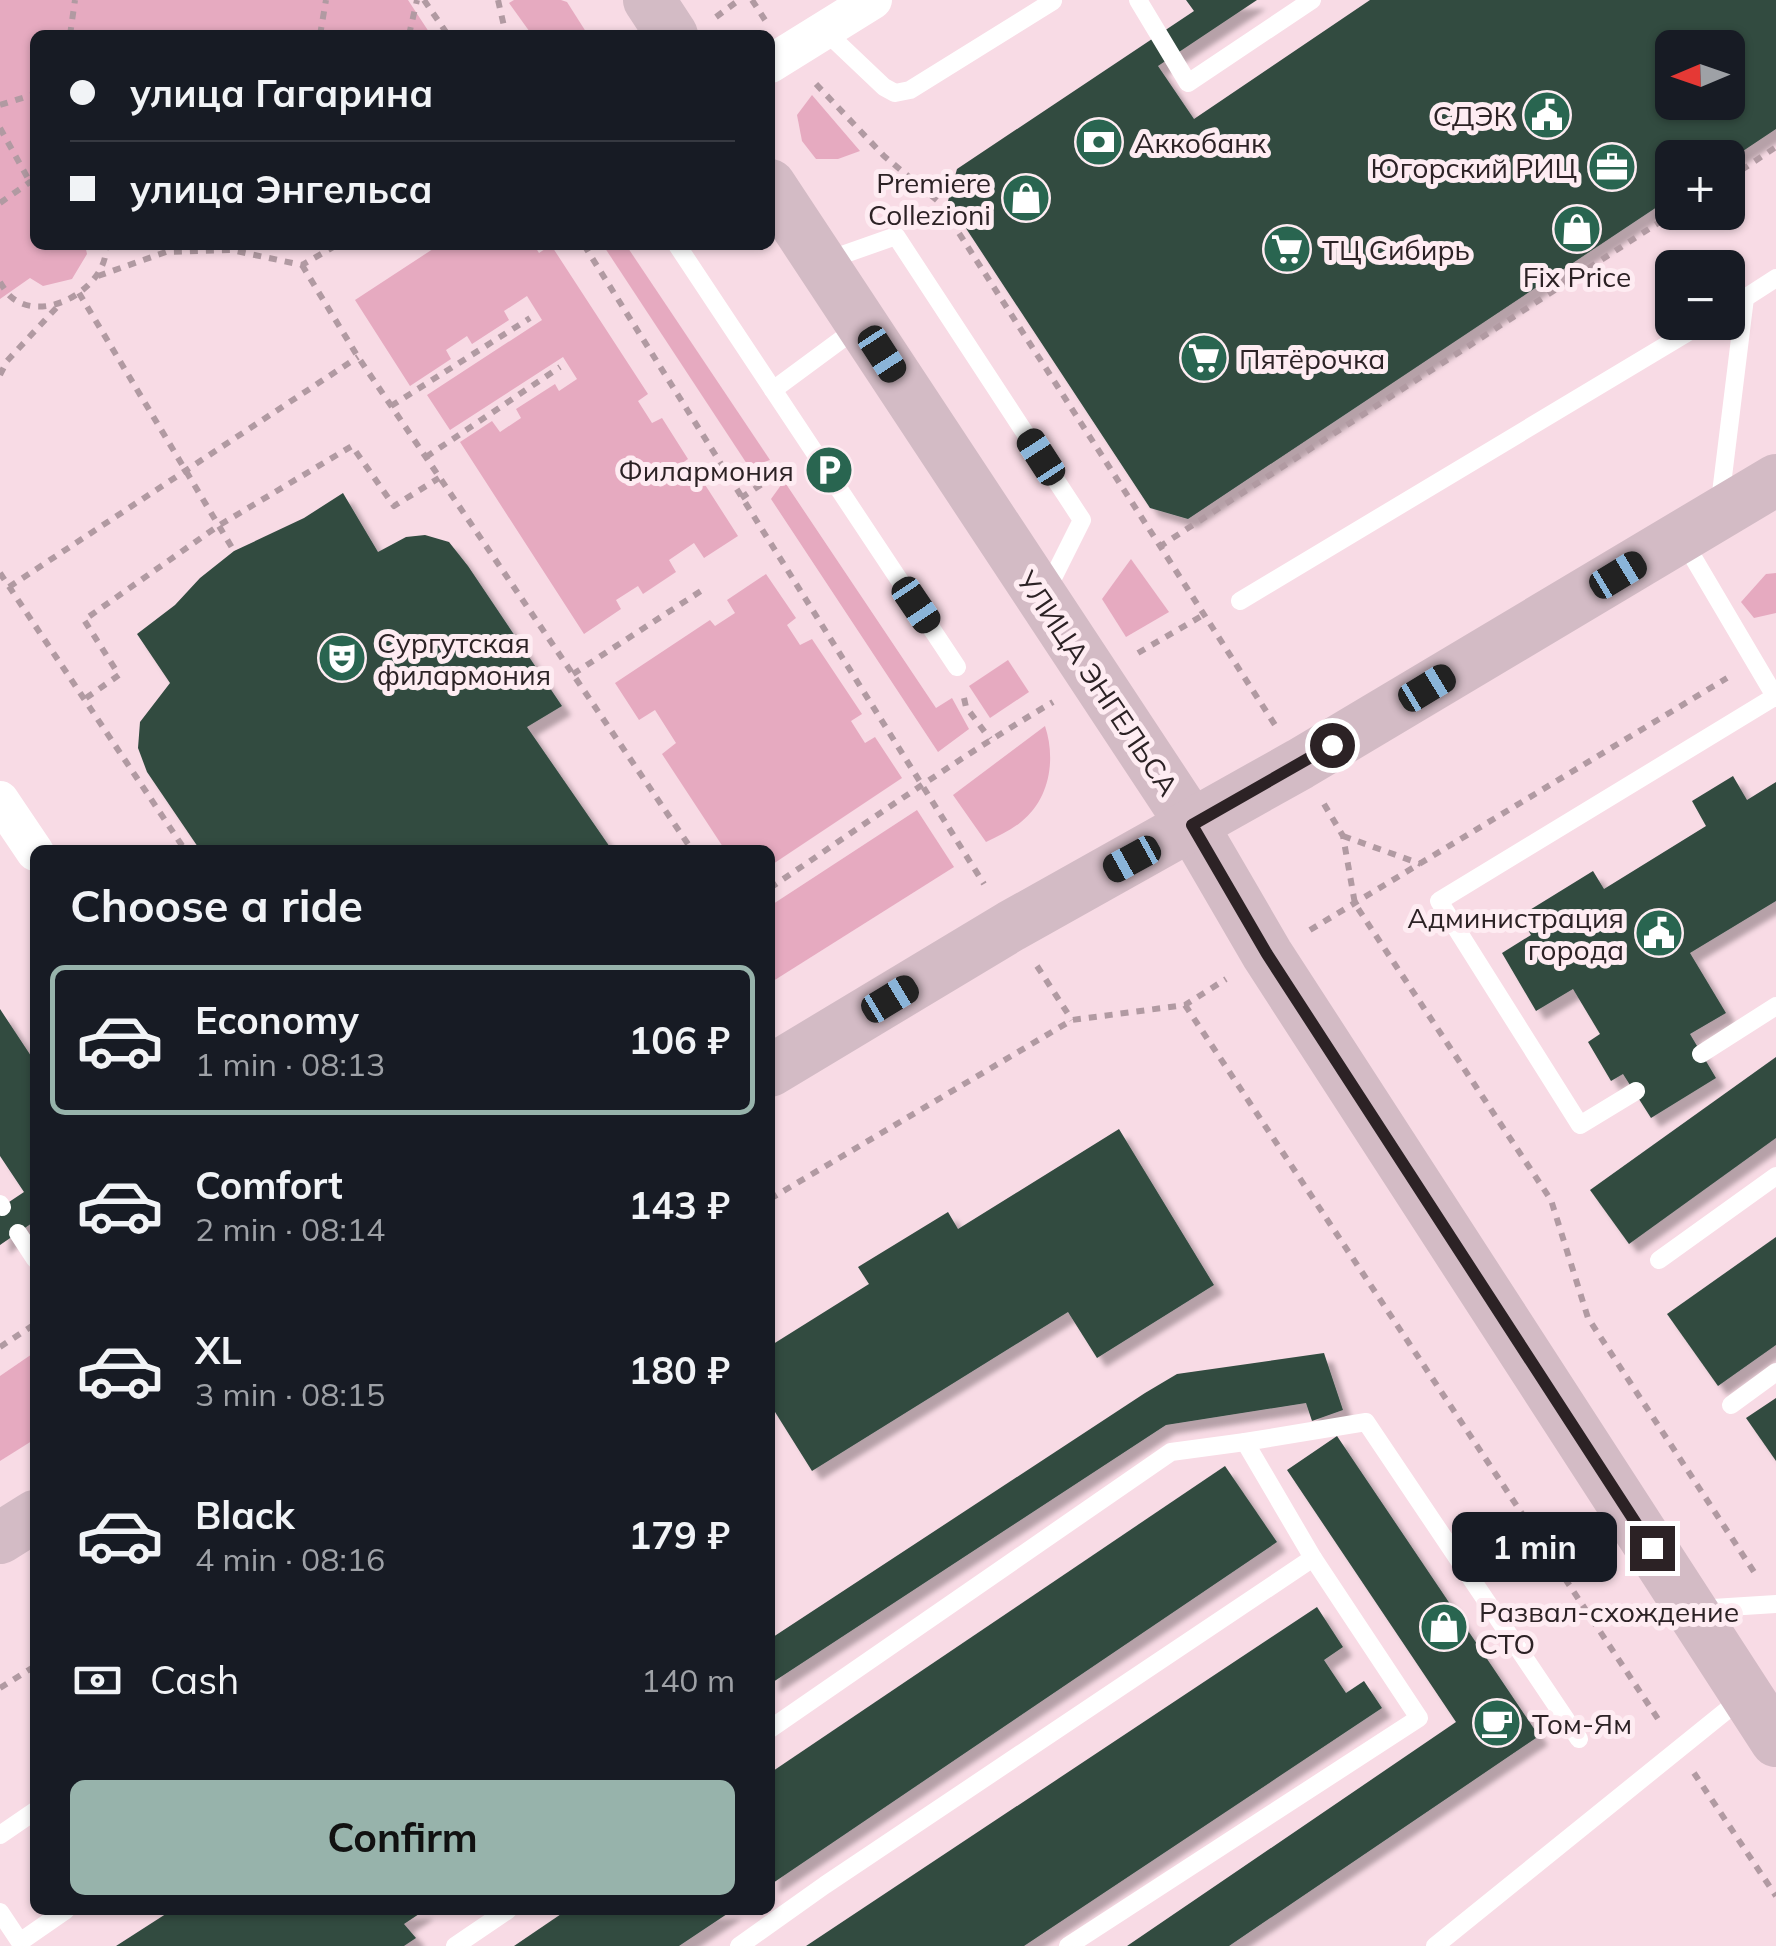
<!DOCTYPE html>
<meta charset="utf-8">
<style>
:root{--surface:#171b24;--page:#242831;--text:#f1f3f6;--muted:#9ea1a6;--line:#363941;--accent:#97b3ab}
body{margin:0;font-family:Mulish,sans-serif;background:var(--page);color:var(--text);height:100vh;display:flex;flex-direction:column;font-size:38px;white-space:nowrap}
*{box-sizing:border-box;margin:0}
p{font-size:32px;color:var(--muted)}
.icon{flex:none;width:55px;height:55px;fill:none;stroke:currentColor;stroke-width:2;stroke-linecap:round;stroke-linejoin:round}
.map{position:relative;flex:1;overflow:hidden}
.sheet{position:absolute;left:30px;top:845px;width:745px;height:1070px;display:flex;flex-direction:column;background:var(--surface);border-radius:15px;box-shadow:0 2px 8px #0004}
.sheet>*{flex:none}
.top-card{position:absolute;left:30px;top:30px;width:745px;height:220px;border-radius:15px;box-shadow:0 2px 8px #0004;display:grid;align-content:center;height:220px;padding:0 40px;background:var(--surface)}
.needle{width:65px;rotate:268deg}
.fabs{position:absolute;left:1655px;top:30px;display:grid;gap:20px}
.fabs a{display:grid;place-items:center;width:90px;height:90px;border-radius:15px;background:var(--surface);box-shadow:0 2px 8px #0004;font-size:50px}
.end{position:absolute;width:45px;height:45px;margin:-22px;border:12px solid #2c2225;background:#fff;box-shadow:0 0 0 5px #fff}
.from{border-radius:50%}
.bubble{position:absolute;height:70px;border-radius:15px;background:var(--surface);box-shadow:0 2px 8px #0004;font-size:32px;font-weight:700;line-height:70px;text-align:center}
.car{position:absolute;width:30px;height:60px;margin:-30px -15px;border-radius:12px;box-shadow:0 0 8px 2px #0007;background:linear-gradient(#222 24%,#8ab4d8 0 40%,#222 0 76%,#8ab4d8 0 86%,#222 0)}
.top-card b{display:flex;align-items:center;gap:35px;height:95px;font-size:38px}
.top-card b+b{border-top:2px solid var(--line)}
.top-card i{width:25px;height:25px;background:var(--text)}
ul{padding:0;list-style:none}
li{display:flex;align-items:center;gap:30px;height:150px;margin:0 20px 15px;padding:0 20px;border:5px solid transparent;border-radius:15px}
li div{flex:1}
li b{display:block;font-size:38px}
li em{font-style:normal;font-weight:700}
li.current{border-color:var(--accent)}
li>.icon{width:90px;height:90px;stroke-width:1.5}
h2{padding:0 40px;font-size:45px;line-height:120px}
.pay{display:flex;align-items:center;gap:25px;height:110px;padding:0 40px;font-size:38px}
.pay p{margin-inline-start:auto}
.action{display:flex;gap:20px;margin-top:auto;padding:20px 40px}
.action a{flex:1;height:115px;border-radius:15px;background:var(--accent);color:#111;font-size:40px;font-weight:700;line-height:115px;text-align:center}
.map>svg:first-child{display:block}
</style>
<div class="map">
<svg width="1776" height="1946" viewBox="0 0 1776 1946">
<defs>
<filter id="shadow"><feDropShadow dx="9" dy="9" stdDeviation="2.5" flood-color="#0004"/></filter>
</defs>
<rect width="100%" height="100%" fill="#f8dbe5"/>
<g fill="#e6aac0">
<path d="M 0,0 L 408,0 L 431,35 L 35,35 L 35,245 L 85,245 L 87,254 L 72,279 L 43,286 L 30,278 L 0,299 Z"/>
<path d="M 514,0 L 561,0 L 567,2 L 588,35 L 532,35 L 509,3 Z"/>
<path d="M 812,95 L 860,151 L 838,159 L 816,159 L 802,141 L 797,115 Z"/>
<path d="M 439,245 L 534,245 L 539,253 L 551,245 L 648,394 L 638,401 L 652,423 L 662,418 L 688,459 L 681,464 L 694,484 L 702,480 L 738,536 L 704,558 L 694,543 L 669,560 L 676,572 L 643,594 L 638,586 L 616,600 L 621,609 L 584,634 L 460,442 L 492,421 L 500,432 L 521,418 L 516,409 L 555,384 L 559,391 L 577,379 L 563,357 L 450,430 L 427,395 L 542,320 L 527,296 L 504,311 L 509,320 L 472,344 L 467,336 L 446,350 L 451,359 L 410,386 L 355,300 Z"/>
<path d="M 603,245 L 626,245 L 770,460 L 749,467 Z"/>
<path d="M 784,481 L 936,708 L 952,698 L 969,729 L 938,752 L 771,499 Z"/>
<path d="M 1131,559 L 1169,612 L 1126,637 L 1102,599 Z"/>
<path d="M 1776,573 L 1776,613 L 1754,618 L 1741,602 L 1766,574 Z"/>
<path d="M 766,574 L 796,618 L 787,625 L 800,645 L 812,639 L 862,714 L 851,721 L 865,743 L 875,737 L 902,778 L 770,866 L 770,850 L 725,850 L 662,754 L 676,743 L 655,710 L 639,720 L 615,683 L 710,620 L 715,626 L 735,613 L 727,600 Z"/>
<path d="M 1008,660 L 1029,692 L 990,718 L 969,686 Z"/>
<path d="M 1045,726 C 1056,759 1050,799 1021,822 C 1011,830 998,836 986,842 L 953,795 Z"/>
<path d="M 917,810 L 954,867 L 770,983 L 770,906 Z"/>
<path d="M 35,1352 L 35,1439 L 0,1461 L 0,1376 Z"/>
</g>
<g fill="#324b41" fill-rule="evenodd" filter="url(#shadow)">
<path d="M 1186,0 L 1257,0 L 1158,66 L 1194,119 L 1370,0 L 1776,0 L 1776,129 L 1728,161 L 1728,158 L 1672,158 L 1672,197 L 1188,519 L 1150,508 L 948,201 L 957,169 L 1194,11 ZM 1672,48 L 1728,48 L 1728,102 L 1672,102 Z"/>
<path d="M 343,493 L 378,552 L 406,537 L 425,535 L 449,542 L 468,566 L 562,706 L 527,727 L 612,850 L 200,850 L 147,772 L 138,748 L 140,722 L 170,683 L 137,634 L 175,605 L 200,578 L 234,551 L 304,518 Z"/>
<path d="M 1733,776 L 1747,800 L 1776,782 L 1776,901 L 1690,953 L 1726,1013 L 1690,1034 L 1716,1078 L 1651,1118 L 1623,1074 L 1611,1081 L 1588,1042 L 1600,1034 L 1573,989 L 1536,1011 L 1502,953 L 1531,935 L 1520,916 L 1593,871 L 1604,889 L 1706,826 L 1692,801 Z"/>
<path d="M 0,1009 L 35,1062 L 35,1221 L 0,1245 L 0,1208 L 24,1192 L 0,1156 Z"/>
<path d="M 1776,1057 L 1776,1138 L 1629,1244 L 1590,1190 Z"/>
<path d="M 1119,1129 L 1214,1285 L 1097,1358 L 1068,1312 L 812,1471 L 770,1404 L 770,1346 L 869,1284 L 858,1267 L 948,1212 L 958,1229 Z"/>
<path d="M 1776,1237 L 1776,1345 L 1718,1386 L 1667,1314 Z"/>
<path d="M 1324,1353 L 1343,1410 L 1312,1421 L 1306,1403 L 1166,1425 L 770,1684 L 770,1639 L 1145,1393 L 1177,1374 Z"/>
<path d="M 1776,1398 L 1776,1461 L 1746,1418 Z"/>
<path d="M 1337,1436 L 1539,1736 L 1229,1946 L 1127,1946 L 1456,1722 L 1287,1470 Z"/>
<path d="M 1225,1466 L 1277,1542 L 770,1885 L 770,1773 Z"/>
<path d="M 1317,1607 L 1343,1647 L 1324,1660 L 1346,1693 L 1364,1681 L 1382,1708 L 1024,1946 L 806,1946 Z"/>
<path d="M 172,1910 L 348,1910 L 351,1914 L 356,1910 L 425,1910 L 404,1924 L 416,1938 L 404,1946 L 116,1946 Z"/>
<path d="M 567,1910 L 733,1910 L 679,1946 L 514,1946 Z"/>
</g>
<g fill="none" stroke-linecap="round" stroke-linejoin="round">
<g stroke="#b19aa2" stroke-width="6" stroke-dasharray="8 8" stroke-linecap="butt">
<path d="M 424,0 L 448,35"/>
<path d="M 498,0 L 506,35"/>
<path d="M 752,0 L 765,20"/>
<path d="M 716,17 L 739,0"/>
<path d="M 70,35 L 75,0"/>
<path d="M 320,35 L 326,0"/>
<path d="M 409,35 L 417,0"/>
<path d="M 816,84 L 884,156 L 939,202 L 1275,725"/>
<path d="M 0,105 L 35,94"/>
<path d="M 0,128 L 30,182"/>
<path d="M 1728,179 L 1776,147"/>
<path d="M 0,203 L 30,182 L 35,183"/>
<path d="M 584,245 L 984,884"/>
<path d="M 302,265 L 358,357 L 692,850"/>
<path d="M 98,276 L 166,252 L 231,250 L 302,265 L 337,245"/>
<path d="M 0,282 C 3,287 6,292 10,296 C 43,326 109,287 106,245"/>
<path d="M 79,293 L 234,551"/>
<path d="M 0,375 L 7,361 L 58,306"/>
<path d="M 391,406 L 530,318"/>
<path d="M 426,457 L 560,367"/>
<path d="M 741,498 L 786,468"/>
<path d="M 1159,547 L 1675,212"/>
<path d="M 0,573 L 185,850"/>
<path d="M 9,587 L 358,357"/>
<path d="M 1138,653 L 1205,614"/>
<path d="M 573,674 L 704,589"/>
<path d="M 86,698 L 119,675 L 84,620 L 218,526 L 352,446 L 394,506 L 439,478"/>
<path d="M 964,698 L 966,707 L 990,739"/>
<path d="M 1324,804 L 1343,836 L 1355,904 L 1551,1200 L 1588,1318 L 1756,1575"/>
<path d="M 1343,836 L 1421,864"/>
<path d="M 770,888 C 864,825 956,759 1053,702"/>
<path d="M 1310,930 L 1727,678"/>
<path d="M 1037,966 L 1072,1020"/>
<path d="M 1185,1005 L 1662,1725"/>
<path d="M 770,1199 L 1072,1020 L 1185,1005 L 1226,979"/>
<path d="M 0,1347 L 35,1324"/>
<path d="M 0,1688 L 35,1666"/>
<path d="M 1694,1773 L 1776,1896"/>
</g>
<g stroke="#fff" stroke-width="18">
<path d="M 1138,0 L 1188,83 L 1312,0"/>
<path d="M 825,31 L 884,87 L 895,93 L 910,90 L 1053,1"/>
<path d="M 677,245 L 957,667"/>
<path d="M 825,261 L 896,236 L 1082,520 L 1047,590"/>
<path d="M 1728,309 L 1776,278"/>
<path d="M 773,390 L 857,328"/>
<path d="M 1720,501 L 1745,298"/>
<path d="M 1684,542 L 1776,698"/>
<path d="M 1240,601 L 1705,322"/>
<path d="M 1701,1054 L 1776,1006"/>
<path d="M 1636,1091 L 1580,1125 L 1439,901 L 1776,696"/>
<path d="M 0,1204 L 2,1207"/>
<path d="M 18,1233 L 35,1259"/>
<path d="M 1659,1260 L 1776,1176"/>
<path d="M 1731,1405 L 1776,1372"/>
<path d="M 1697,1609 L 1776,1604"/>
<path d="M 770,1729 L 1171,1452 L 1245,1442"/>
<path d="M 0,1835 L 35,1811"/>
<path d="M 0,1912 L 20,1942 L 66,1910"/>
<path d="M 455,1946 L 508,1910"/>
<path d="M 739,1946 L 825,1885 L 1313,1558"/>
<path d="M 1068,1946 L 1419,1718 L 1313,1558 L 1245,1442 L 1366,1422 L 1579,1739"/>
<path d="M 1435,1946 L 1742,1698"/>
</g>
<g stroke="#fff" stroke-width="38">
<path d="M 770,64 L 873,0"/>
<path d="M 0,800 L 35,852"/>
</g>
<g stroke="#d3bbc5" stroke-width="52">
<path d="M 649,0 L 672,35"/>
<path d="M 770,185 L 1192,825 L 1267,954 L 1776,1741"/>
<path d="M 770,1071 L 1011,926 L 1300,764 L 1776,480"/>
<path d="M 0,1538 L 35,1516"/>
</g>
</g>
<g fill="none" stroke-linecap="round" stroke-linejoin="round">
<path stroke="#2c2225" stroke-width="12" d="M 1332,745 L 1192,825 L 1267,954 L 1652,1548"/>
</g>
<defs>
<g id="civic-disc" transform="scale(2.5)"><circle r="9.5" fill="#296550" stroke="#feecf2"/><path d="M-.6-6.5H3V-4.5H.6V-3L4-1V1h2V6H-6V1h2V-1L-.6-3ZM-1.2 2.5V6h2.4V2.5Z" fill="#fff"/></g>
<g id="bank-disc" transform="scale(2.5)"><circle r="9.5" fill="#296550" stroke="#feecf2"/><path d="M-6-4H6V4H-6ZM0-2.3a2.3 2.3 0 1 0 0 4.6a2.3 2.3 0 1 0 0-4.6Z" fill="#fff"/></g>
<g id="office-disc" transform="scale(2.5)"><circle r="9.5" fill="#296550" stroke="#feecf2"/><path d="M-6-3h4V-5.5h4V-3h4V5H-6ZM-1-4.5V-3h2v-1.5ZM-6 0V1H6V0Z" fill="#fff"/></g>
<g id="shop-disc" transform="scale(2.5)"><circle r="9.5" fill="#296550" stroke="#feecf2"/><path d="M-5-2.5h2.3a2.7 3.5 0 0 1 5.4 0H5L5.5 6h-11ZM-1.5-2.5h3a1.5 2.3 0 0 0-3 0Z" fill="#fff"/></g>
<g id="supermarket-disc" transform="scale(2.5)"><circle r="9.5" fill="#296550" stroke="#feecf2"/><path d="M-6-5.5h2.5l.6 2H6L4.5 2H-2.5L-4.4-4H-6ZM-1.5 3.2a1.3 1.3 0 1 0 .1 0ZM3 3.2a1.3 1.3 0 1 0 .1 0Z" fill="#fff"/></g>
<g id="parking-disc" transform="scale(2.5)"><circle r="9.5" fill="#296550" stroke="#feecf2"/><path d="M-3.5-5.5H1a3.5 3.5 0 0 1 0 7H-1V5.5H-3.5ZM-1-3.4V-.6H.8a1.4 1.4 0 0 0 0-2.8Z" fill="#fff"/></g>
<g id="theatre-disc" transform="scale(2.5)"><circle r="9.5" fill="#296550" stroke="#feecf2"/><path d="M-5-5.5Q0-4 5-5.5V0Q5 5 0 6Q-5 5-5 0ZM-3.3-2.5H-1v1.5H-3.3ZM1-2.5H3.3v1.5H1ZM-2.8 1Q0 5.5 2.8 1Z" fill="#fff"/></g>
<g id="cafe-disc" transform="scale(2.5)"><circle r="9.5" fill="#296550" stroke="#feecf2"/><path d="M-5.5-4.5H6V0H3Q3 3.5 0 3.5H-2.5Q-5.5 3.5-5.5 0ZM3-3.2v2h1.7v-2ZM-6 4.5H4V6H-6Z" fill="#fff"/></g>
</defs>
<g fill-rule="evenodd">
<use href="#civic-disc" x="1547" y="115"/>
<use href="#bank-disc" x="1099" y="142"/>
<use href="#office-disc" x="1612" y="167"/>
<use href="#shop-disc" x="1026" y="198"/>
<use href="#shop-disc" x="1577" y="229"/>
<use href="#supermarket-disc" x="1287" y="249"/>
<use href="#supermarket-disc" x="1204" y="358"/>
<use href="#parking-disc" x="829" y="470"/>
<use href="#theatre-disc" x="342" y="658"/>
<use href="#civic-disc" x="1659" y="933"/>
<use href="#shop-disc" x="1444" y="1627"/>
<use href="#cafe-disc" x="1497" y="1723"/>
</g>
<g text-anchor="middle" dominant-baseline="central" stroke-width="10" stroke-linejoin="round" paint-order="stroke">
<g font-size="28" fill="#2c2225" stroke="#feecf2" text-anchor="start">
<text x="1512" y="115" text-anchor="end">СДЭК</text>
<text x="1134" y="142">Аккобанк</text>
<text x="1577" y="167" text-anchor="end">Югорский РИЦ</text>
<text x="991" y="182" text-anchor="end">Premiere<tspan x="991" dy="32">Collezioni</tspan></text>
<text x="1322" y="249">ТЦ Сибирь</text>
<text x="1577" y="276" text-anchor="middle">Fix Price</text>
<text x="1239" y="358">Пятёрочка</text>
<text x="794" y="470" text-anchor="end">Филармония</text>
<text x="377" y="642">Сургутская<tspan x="377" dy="32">филармония</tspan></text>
<text x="1624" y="917" text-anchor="end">Администрация<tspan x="1624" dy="32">города</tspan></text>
<text x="1479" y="1611">Развал-схождение<tspan x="1479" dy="32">СТО</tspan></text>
<text x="1532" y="1723">Том-Ям</text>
</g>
<g font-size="28" fill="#2c2225" stroke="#feecf2">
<text transform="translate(1098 683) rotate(56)">УЛИЦА ЭНГЕЛЬСА</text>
</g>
</g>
</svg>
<div class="fabs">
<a><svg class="needle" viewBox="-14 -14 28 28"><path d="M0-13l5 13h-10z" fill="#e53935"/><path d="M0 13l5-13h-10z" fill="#9ea1a6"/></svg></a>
<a>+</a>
<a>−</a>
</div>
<i class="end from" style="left:1332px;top:745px"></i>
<i class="end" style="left:1652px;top:1548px"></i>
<div class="bubble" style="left:1452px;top:1512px;width:165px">1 min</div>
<i class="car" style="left:882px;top:354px;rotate:147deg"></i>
<i class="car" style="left:1041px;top:457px;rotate:327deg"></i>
<i class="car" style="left:1618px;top:575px;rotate:59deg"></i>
<i class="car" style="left:916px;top:605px;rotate:146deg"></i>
<i class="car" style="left:1427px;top:688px;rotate:59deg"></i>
<i class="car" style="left:1132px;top:859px;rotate:241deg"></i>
<i class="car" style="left:890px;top:999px;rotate:59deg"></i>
<div class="top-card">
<b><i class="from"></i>улица Гагарина</b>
<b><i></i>улица Энгельса</b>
</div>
<section class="sheet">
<h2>Choose a ride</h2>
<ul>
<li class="current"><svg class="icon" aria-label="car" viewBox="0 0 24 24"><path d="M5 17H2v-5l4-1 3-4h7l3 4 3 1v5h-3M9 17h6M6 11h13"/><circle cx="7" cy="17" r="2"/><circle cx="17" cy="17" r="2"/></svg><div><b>Economy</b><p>1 min · 08:13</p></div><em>106 ₽</em></li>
<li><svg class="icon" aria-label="car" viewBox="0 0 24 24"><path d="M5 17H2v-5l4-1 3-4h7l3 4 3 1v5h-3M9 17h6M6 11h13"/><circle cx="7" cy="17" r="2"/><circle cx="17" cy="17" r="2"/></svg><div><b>Comfort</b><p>2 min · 08:14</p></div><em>143 ₽</em></li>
<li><svg class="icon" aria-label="car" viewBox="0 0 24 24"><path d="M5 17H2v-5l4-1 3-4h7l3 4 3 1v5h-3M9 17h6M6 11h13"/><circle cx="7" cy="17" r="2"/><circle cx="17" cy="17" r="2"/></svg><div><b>XL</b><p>3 min · 08:15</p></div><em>180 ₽</em></li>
<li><svg class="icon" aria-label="car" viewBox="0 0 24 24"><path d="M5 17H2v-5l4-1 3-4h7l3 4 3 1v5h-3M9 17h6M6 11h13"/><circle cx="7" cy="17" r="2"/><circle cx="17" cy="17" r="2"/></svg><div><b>Black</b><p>4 min · 08:16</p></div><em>179 ₽</em></li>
</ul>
<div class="pay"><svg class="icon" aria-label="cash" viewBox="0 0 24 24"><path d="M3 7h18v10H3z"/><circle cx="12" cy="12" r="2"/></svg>Cash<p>140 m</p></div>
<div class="action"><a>Confirm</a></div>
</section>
</div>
